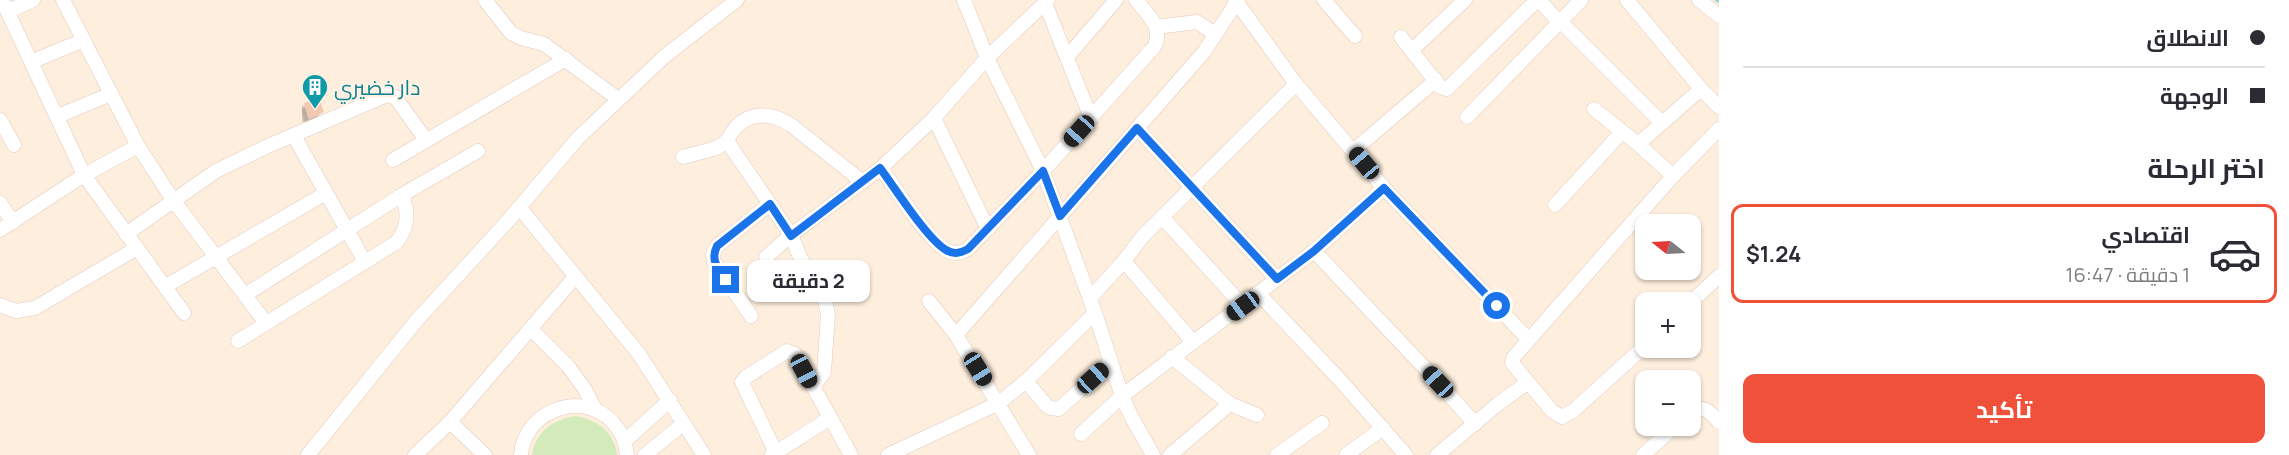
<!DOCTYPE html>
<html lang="ar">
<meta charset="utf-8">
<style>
:root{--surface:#fff;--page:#f2f2f3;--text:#2b2b33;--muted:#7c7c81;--line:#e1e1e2;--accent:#ef513a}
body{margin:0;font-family:Manrope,Cairo,sans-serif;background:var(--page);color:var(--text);direction:rtl;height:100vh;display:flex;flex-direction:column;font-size:22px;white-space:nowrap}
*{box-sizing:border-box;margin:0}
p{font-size:20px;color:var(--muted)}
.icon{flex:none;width:33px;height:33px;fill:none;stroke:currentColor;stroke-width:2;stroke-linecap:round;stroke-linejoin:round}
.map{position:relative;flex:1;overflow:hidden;direction:ltr}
.drawer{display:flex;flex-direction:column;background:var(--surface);width:570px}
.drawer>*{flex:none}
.guide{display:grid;align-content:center;height:132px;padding:0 24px;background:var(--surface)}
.needle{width:39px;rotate:288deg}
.controls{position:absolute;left:1635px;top:214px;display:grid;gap:12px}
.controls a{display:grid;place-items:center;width:66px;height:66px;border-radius:12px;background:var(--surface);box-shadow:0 2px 4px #0004;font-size:30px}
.end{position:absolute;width:27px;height:27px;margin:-14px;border:8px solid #1a73e8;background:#fff;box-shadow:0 0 0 3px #fff}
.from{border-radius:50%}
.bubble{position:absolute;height:42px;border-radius:12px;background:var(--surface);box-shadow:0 2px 4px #0004;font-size:20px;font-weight:700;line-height:42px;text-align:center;direction:rtl}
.car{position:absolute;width:18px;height:36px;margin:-18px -9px;border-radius:8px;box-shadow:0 0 4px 2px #0007;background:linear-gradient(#222 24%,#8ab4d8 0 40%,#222 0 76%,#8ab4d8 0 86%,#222 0)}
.guide b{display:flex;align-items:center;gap:21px;height:57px;font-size:22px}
.guide b+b{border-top:2px solid var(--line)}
.guide i{width:15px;height:15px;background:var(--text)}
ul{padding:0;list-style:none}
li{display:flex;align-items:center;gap:18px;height:99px;margin:0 12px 9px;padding:0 12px;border:3px solid transparent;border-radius:12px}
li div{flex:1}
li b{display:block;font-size:22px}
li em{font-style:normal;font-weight:700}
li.active{border-color:var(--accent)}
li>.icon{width:54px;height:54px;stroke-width:1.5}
h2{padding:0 24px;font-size:27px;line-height:72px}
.button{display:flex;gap:12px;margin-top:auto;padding:12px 24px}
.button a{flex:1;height:69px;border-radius:12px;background:var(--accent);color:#fff;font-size:24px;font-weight:700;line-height:69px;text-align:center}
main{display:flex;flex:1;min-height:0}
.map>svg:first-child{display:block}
</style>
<main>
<section class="drawer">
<div class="guide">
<b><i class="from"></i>الانطلاق</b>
<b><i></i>الوجهة</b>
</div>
<h2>اختر الرحلة</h2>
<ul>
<li class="active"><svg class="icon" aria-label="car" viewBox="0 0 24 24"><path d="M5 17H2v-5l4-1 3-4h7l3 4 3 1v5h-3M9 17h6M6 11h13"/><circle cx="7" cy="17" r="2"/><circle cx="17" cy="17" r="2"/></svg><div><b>اقتصادي</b><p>1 دقيقة · 16:47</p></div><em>$1.24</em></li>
</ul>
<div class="button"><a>تأكيد</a></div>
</section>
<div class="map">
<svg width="1719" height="455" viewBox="0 0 1719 455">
<defs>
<filter id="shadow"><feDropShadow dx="-5" dy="5" stdDeviation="1.5" flood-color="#0004"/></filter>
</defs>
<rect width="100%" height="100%" fill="#fdeedd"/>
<path fill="#d3ebbb" d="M 575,416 C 597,420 614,431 617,455 L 532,455 C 535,431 554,420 575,416 Z"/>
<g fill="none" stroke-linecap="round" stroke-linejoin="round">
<path stroke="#97d5d9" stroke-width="4" d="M 1717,0 L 1719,1"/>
</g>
<path fill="#f4c7b3" filter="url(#shadow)" d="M 319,98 L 324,112 L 309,119 L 304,103 Z"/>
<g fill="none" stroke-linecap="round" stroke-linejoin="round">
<g stroke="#e3cabc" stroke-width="15">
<g id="street">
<path d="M 2,0 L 84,175 L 184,313"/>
<path d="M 63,0 L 138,146 L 173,200 L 266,323"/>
<path d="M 485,0 L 511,33 L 521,38 L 544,44 L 618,99"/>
<path d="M 964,0 L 987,58 L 1043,171 L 1095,313 L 1122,396 L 1132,418 L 1153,455"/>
<path d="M 1235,0 L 1296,84 L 1384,188 L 1529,340"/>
<path d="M 1324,0 L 1355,36"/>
<path d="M 1539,0 L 1559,22"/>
<path d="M 1627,0 L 1701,89 L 1719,107"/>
<path d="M 1699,0 L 1719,16"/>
<path d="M 1045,3 L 1091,118"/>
<path d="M 8,11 L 33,0"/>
<path d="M 1560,21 L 1662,123"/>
<path d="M 1156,27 L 1197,22 L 1215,34"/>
<path d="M 1401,37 L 1440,87 L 1447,89 L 1537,0"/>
<path d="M 1412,50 L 1465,0"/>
<path d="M 1068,56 L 1116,0"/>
<path d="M 33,61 L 84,40"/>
<path d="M 1594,109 L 1638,144 L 1673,176"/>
<path d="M 58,116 L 111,94"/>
<path d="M 1467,117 L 1581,0"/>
<path d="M 934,118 L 988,229"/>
<path d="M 0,120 L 14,145"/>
<path d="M 1137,128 L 1277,279"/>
<path d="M 294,136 L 365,262"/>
<path d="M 727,141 L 791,235 L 800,257 L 825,301 L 828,315 L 824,372 L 813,387"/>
<path d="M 1638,144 L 1701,89"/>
<path d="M 1353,151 L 1436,80"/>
<path d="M 683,157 C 695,153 715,151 724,143 C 729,139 731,133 735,128 C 752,110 772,113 791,125 L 863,182"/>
<path d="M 393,160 L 566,59"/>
<path d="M 881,168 C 895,188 927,239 946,250 C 954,255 960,253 968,249 L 1043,171 L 1154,47 C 1164,28 1148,15 1136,0"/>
<path d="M 0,203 L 13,222"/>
<path d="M 1555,205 L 1622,132"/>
<path d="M 519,207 L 639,354 L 704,455"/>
<path d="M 1162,217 L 1243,306"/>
<path d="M 0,230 L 84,175 L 138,146"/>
<path d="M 126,234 L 216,171 L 268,146 L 387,95 L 395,97 L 426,140"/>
<path d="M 1314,251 L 1438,382 L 1475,424"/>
<path d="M 766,257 L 791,235 L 881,168 L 934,118 L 987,58 L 1048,0"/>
<path d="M 1124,261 L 1193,342"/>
<path d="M 166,286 L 326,193"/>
<path d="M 1259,294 L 1340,380 L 1406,455"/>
<path d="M 245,295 L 402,195 L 478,151"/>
<path d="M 1090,298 L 1124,261 L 1143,236 L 1296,84"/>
<path d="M 929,301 L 956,335 L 1029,455"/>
<path d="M 1690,303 L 1719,276"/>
<path d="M 0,305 L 16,311 L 35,308 L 137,248"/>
<path d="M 751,316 L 714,262 L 713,254 L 717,246 L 770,204"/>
<path d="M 531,329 L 568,366 L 584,388 L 595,409"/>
<path d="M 956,335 L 1204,52 L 1238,0"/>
<path d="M 238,341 L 397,242 C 408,227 409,213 402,195"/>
<path d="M 1646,345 L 1573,411 L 1562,417 L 1552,411 L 1512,363 L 1513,358 L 1673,176 L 1719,129"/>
<path d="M 1172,357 L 1230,404 L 1257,415"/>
<path d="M 1026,381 L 1046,405 L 1050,408 L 1059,409 L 1111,362"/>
<path d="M 1690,413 C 1703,403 1710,412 1719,422"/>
<path d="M 450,422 L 485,455"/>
<path d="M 1081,434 L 1122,396 L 1314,251 L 1384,188"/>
<path d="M 625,441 L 670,400"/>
<path d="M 776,453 L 742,382 L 746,377 L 787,351 L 795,354 L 851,455"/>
<path d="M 308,455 L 417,320 L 506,223 L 578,138 L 665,56 L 737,0"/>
<path d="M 415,455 L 450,422 L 575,277"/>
<path d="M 521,455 C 524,407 591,387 618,429 C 624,437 626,446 627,455"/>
<path d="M 645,455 L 683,424"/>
<path d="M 772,455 L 830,418"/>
<path d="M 888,455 L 999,403 L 1026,381 L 1095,313"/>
<path d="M 1170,455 L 1230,404"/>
<path d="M 1277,455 L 1322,423"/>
<path d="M 1346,455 L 1383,428"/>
<path d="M 1437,455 L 1498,404 L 1527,383"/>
<path d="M 1643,455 L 1675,426"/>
</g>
</g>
<use href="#street" stroke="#fff" stroke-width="14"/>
</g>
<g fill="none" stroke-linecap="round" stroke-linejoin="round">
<path stroke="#1a73e8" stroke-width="8" d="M 726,280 C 718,268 710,260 717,246 L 770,204 L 791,236 L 880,168 C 895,188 927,239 946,250 C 954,255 960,253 968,249 L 1043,171 L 1060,216 L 1137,128 L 1277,279 L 1314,251 L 1384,188 L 1497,306"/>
</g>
<defs>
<g id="building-pin" transform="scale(1.35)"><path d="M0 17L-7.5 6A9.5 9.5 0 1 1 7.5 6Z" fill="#0f9aa8" stroke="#fff2e4"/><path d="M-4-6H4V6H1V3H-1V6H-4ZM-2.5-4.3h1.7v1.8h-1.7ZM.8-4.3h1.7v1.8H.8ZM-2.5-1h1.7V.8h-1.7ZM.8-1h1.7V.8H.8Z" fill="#fff"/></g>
</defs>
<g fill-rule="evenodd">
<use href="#building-pin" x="315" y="87"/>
</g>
<g text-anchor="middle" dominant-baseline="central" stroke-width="4.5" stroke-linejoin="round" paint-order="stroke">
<g font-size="21" fill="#0d838f" stroke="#fff2e4" text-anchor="start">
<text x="334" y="87">دار خضيري</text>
</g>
</g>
</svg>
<div class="controls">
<a><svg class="needle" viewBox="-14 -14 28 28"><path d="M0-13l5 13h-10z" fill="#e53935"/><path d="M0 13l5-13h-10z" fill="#7c7c81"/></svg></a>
<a>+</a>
<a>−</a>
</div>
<i class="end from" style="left:1497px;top:306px"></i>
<i class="end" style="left:726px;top:280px"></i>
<div class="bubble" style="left:747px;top:260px;width:123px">2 دقيقة</div>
<i class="car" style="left:1079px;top:131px;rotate:222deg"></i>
<i class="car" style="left:1364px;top:163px;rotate:320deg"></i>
<i class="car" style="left:1243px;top:306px;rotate:234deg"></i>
<i class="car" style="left:978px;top:369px;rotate:148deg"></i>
<i class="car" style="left:804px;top:371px;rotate:152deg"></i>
<i class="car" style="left:1093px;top:378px;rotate:48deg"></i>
<i class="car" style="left:1438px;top:382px;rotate:317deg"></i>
</div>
</main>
